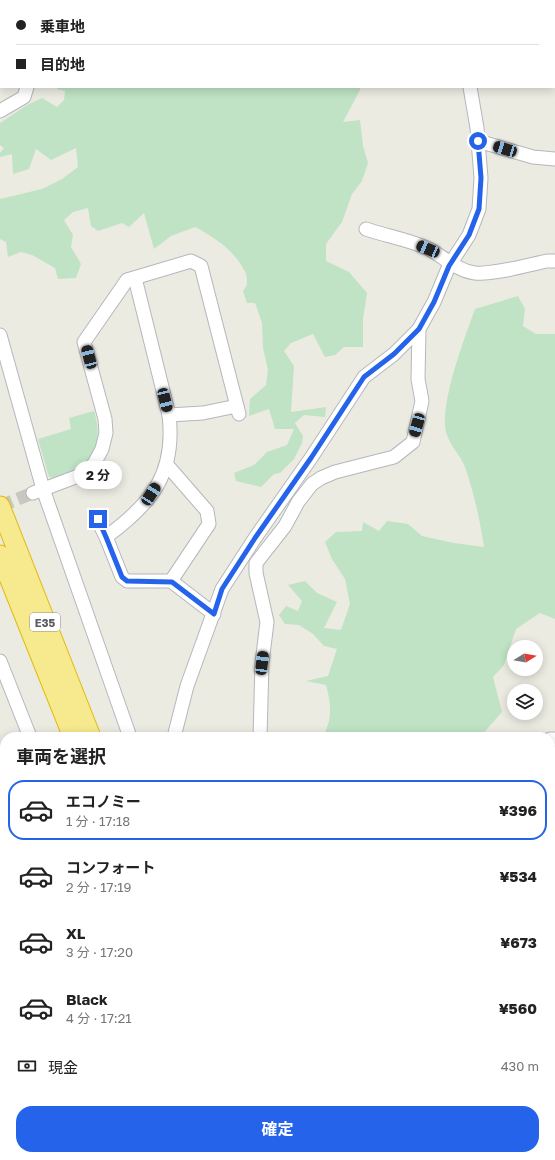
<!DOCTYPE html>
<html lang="ja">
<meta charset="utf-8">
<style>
:root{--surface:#fff;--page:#f6f6f6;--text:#222;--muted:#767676;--line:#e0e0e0;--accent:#2563eb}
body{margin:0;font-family:"Golos Text","Noto Sans JP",sans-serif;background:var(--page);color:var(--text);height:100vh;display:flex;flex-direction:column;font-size:15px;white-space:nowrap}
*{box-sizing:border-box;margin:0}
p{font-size:13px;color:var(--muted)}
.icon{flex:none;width:22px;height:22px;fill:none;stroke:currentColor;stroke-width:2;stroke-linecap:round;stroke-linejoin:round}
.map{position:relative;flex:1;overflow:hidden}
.panel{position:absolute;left:0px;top:732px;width:555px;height:428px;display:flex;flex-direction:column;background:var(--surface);border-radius:16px 16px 0 0;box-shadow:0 2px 10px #0003}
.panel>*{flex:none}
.banner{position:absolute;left:0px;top:0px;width:555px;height:88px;box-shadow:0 2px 10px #0003;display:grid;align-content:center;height:88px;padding:0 16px;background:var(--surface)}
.needle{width:26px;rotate:79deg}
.fabs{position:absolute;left:507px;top:640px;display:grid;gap:8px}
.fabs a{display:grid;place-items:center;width:36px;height:36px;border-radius:50%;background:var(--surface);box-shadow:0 2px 10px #0003;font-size:20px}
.end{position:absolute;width:18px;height:18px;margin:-9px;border:5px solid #2563eb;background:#fff;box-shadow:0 0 0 2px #fff}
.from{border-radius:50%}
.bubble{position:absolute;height:28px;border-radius:14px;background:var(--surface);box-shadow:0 2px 10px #0003;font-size:13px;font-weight:700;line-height:28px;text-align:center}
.car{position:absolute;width:12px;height:24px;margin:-12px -6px;border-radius:5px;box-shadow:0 0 3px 1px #0007;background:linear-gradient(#222 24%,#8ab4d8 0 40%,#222 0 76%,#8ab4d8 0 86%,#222 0)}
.banner b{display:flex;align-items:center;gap:14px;height:38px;font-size:15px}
.banner b+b{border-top:1px solid var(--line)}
.banner i{width:10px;height:10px;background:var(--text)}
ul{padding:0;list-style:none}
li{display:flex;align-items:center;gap:12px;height:60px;margin:0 8px 6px;padding:0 8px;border:2px solid transparent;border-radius:16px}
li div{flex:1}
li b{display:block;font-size:15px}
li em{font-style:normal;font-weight:700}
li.active{border-color:var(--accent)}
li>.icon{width:36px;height:36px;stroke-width:1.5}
h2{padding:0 16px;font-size:18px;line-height:48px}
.pay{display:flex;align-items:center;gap:10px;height:44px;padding:0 16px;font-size:15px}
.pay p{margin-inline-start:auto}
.action{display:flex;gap:8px;margin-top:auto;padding:8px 16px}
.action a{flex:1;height:46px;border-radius:16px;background:var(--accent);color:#fff;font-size:16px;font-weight:700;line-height:46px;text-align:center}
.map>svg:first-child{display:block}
</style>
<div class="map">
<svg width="555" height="1160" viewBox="0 0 555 1160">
<rect width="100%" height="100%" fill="#ecebe2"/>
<g fill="#bfe3c4">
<rect x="38" y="0" width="123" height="1"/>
<path d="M 164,0 L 287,0 L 287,1 L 162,1 Z"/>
<path d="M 57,87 L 360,87 L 360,90 L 343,122 L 360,120 L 363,146 L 368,163 L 362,181 L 352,194 L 342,222 L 326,244 L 326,261 L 349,272 L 367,293 L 363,319 L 363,347 L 344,347 L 335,355 L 325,357 L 313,334 L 291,343 L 284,351 L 294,366 L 291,412 L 326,407 L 325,417 L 304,415 L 295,423 L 303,436 L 302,443 L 294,459 L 280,473 L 274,474 L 261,487 L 236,481 L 234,473 L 254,465 L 267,452 L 287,445 L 294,429 L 275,429 L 269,409 L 249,416 L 250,399 L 266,385 L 268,370 L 263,348 L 262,323 L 255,303 L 247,303 L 243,291 L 247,285 C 247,280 247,274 244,270 C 234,250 214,237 195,227 L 171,236 L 154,249 L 144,213 L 129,227 L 122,223 L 98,231 L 91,226 L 88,208 L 73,212 L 64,220 L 73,235 L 71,247 L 81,264 L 76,278 L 58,279 L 55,268 L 32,255 L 21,252 L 8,257 L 6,242 L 0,239 L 0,199 L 42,189 L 62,179 L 78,167 L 76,148 L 51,160 L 36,149 L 29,169 L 13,174 L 12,154 L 0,157 L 0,153 L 4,148 L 0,145 L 0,123 L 27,105 L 42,98 L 57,107 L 64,100 L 65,91 L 57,89 Z"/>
<path d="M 518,296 L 525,309 L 523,326 L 536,334 L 555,334 L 555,619 L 540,613 L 516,629 L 504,665 L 493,677 L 502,712 L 480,737 L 322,737 C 333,721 331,703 326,685 L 306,681 L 328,676 L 337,649 L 324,646 L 313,634 L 299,625 L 285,624 L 279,615 L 286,606 L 298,611 L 302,601 L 288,585 L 305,581 L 317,593 L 337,602 L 324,628 L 341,630 L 350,604 L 345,579 L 332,559 L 325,542 L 336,532 L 362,531 L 363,522 L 379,531 L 387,521 L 408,524 L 422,536 L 454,543 L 484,547 C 480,520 474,493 465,467 C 461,456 451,447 447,435 C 437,409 465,337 475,309 Z"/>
<path d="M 94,411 C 102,436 98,464 70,473 C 62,476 57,479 49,477 L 38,439 L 71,429 L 69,418 Z"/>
</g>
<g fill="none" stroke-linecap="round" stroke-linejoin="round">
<path stroke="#c8c8c2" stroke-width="13" stroke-dasharray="13 6" stroke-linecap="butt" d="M 0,506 L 33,493"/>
<g stroke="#b4b7bc" stroke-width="15">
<g id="minor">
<path d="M 459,0 L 461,1"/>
<path d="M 402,1 L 408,0"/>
<path d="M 0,55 L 1,56"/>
<path d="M 0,111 L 24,97 L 27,87"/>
<path d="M 478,141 L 533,157 L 555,159"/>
<path d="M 366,229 C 386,236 407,239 427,248 C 443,256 457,271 475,273 C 493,275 528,265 547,261 L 555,261"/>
<path d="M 0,335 L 43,489 L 130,737"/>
<path d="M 169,415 L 203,413 L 237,406"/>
<path d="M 167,465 L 207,511 L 209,524 L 171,581"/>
<path d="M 33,493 L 81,475 L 94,464 L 102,449 L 106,433 L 105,419 L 84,342 L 127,280 L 191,261 L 201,266 L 239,414"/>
<path d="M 97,519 L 106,537 L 122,577 L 127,581 L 171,581 L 214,614"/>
<path d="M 106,537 C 151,504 176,474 169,415 L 135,278"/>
<path d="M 0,661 L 30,737"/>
<path d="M 174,737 L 187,686 L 222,589 L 255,538 L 311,458 L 364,377 L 394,354 L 419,329 L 434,302 L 449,266 L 469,235 L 479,209 L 481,178 L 477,128 L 470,87"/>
<path d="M 260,737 L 262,663 L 267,622 L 256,573 L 256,563 L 285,526 L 298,502 L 312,484 L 321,478 L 335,472 L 394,457 L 413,442 L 422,401 L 418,379 L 419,329"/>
<path d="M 550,739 L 555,739"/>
<path d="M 550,801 L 555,801"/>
<path d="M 0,842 L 5,840"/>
<path d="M 550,869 L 555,869"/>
<path d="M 550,935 L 555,934"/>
<path d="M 550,997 L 555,997"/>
<path d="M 0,1146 L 5,1147"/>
<path d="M 56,1155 L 56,1160"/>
<path d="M 69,1155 L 103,1160"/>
<path d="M 164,1155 L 164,1160"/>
<path d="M 234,1155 L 235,1160"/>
<path d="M 329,1160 L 330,1155"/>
<path d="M 427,1160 L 430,1155"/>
<path d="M 492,1160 L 493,1155"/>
</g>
</g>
<g stroke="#e2ba0c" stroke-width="21">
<g id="highway">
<path d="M 0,506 L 91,737"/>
<path d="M 0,555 L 73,737"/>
<path d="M 198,1155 L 198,1160"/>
<path d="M 217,1155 L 218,1160"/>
</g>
</g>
<use href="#minor" stroke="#fff" stroke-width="13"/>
<use href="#highway" stroke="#f7ea8e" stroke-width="19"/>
</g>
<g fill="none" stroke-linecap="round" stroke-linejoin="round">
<path stroke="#2563eb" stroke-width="5" d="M 98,519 L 106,537 L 122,577 L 127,581 L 172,582 L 214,614 L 222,589 L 255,538 L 311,458 L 364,377 L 394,354 L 419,329 L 434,302 L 449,266 L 469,235 L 479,209 L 481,178 L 478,141"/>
</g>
<g text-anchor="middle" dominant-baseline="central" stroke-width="4" stroke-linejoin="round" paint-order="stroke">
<rect fill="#fff" stroke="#8c8e91" stroke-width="1" x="30" y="613" width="30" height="18" rx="3"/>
<g font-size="11" font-weight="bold" fill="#5a5d62">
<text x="45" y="622">E35</text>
</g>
</g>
</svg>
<div class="fabs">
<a><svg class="needle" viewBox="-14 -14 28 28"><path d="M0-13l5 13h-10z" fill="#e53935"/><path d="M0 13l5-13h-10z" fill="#767676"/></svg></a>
<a><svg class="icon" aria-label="layers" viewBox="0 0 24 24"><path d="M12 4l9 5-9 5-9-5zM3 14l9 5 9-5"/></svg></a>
</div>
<i class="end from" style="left:478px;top:141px"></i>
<i class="end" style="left:98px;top:519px"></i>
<div class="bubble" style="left:74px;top:461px;width:48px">2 分</div>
<i class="car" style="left:505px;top:149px;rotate:287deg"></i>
<i class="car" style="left:428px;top:249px;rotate:293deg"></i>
<i class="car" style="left:89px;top:357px;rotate:345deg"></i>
<i class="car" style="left:165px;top:400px;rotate:166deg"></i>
<i class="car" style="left:417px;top:425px;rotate:196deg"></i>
<i class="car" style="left:151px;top:494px;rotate:33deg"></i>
<i class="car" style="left:262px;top:663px;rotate:7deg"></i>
<div class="banner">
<b><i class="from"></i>乗車地</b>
<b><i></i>目的地</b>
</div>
<section class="panel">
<h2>車両を選択</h2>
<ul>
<li class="active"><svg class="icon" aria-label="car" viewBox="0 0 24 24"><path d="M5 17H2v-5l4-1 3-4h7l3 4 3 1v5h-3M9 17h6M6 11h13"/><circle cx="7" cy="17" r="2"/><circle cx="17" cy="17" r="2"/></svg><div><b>エコノミー</b><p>1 分 · 17:18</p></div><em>¥396</em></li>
<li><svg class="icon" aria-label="car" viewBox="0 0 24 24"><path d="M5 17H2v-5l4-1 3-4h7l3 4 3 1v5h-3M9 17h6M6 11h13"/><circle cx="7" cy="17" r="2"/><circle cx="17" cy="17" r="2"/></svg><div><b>コンフォート</b><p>2 分 · 17:19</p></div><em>¥534</em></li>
<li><svg class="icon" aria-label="car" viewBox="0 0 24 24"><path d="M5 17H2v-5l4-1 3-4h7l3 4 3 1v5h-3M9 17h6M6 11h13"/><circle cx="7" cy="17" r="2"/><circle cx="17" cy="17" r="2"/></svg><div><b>XL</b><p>3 分 · 17:20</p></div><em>¥673</em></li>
<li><svg class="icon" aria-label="car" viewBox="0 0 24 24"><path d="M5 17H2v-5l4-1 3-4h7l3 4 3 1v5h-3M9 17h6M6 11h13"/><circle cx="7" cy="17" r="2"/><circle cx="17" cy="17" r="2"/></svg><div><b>Black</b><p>4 分 · 17:21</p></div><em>¥560</em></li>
</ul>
<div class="pay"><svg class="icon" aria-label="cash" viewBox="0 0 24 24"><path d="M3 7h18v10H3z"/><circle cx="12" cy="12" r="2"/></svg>現金<p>430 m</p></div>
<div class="action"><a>確定</a></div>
</section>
</div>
